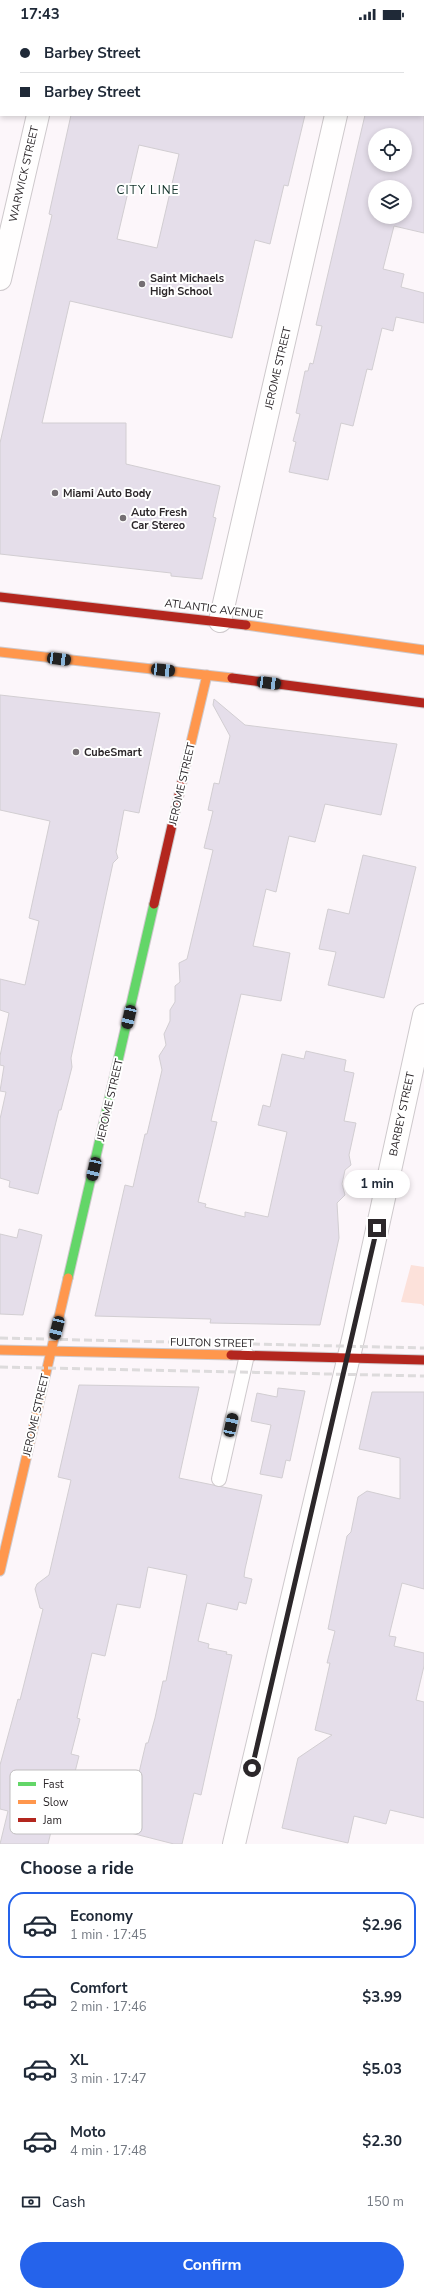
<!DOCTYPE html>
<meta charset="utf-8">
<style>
:root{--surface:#fff;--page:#f6f6f7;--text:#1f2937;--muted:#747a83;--line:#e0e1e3;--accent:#2563eb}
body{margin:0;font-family:"Nunito Sans",sans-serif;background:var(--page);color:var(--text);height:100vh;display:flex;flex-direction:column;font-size:15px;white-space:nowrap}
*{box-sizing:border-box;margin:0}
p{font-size:13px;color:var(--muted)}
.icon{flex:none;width:22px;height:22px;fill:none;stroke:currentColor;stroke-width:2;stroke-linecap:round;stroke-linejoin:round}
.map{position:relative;height:1816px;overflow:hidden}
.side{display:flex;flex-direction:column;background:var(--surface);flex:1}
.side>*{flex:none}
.banner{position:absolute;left:0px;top:0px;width:424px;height:88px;box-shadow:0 2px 6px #0003;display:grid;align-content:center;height:88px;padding:0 20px;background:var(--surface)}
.fabs{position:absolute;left:368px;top:100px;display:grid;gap:8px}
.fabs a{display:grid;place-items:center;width:44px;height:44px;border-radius:50%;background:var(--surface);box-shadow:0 2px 6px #0003;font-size:20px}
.end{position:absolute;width:18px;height:18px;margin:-9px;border:5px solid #2c272a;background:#fff;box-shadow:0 0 0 2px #fff}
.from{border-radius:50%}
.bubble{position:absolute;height:28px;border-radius:14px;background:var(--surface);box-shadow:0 2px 6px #0003;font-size:13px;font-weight:700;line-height:28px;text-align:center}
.car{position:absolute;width:12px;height:24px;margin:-12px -6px;border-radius:5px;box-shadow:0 0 3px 1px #0007;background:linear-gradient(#222 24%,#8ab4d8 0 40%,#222 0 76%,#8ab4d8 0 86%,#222 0)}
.banner b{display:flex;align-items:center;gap:14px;height:38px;font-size:15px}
.banner b+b{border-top:1px solid var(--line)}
.banner i{width:10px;height:10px;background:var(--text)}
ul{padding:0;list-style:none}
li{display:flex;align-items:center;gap:12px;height:66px;margin:0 8px 6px;padding:0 12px;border:2px solid transparent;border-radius:16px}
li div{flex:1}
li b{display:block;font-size:15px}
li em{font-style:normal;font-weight:700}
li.current{border-color:var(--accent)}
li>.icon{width:36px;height:36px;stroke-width:1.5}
h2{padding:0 20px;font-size:18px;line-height:48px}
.pay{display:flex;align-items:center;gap:10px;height:44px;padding:0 20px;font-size:15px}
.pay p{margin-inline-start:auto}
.primary-button{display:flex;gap:8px;margin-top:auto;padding:8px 20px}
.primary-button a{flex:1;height:46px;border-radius:24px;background:var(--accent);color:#fff;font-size:16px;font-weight:700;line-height:46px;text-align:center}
.status{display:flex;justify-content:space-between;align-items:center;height:28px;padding:0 20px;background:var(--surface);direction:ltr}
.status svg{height:11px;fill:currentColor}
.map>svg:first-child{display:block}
</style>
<div class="status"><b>17:43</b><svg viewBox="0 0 49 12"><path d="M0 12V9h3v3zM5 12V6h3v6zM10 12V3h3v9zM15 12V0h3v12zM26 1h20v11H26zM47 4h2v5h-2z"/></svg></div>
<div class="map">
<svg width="424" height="1816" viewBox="0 0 424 1816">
<rect width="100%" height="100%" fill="#fcf6fa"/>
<path fill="#fce1da" d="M 411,1237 L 424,1239 L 424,1278 L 421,1276 L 401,1274 Z"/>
<g fill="#e5deea" stroke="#d2ced2" fill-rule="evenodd">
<path d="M 71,87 L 305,87 L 288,158 L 284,157 L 270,216 L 255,212 L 232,310 L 70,273 L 42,395 L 126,395 L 126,436 L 220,458 L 213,489 L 216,490 L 202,551 L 171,548 L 171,545 L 0,526 L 0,415 L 52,187 L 49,186 ZM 139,117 L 179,126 L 157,220 L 117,211 Z"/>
<path d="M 365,87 L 424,87 L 424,205 L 394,198 L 383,241 L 404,246 L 401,259 L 424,265 L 424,295 L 396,289 L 393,303 L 382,300 L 372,342 L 367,341 L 353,398 L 341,395 L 328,452 L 289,444 L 296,414 L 293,413 L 300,386 L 296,385 L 305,343 L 308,343 L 310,335 L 313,336 L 322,298 L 316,297 ZM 375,107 L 405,107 L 405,137 L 375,137 ZM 375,159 L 405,159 L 405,189 L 375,189 Z"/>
<path d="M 0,667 L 160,685 L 139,785 L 124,782 L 116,824 L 118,830 L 113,835 L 71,1030 L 72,1039 L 61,1082 L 59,1082 L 38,1166 L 9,1159 L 10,1153 L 0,1150 L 0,1091 L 6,1064 L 0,1063 L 4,1038 L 0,1037 L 0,1028 L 9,985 L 0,982 L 0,951 L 25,957 L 39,893 L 29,890 L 50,793 L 0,782 Z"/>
<path d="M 214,671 L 245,697 L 397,716 L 381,787 L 325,776 L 315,814 L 289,808 L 276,864 L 266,861 L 253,918 L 290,925 L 281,973 L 241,966 L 211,1093 L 217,1094 L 198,1174 L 206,1176 L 205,1179 L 245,1189 L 245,1184 L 268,1189 L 287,1104 L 258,1097 L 263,1077 L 270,1079 L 282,1026 L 304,1031 L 306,1023 L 346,1032 L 344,1043 L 354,1045 L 344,1093 L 356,1095 L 349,1127 L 351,1137 L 345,1142 L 342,1156 L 345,1167 L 337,1175 L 339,1210 L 320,1297 L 210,1295 L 211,1291 L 95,1288 L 125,1157 L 133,1159 L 145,1106 L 147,1106 L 162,1042 L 159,1028 L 166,1017 L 164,1006 L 170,993 L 170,982 L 175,974 L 175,958 L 180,954 L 179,935 L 187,931 L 213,822 L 204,820 L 213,783 L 208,782 L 214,755 L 219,756 L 230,708 L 213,677 Z"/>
<path d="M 363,827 L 416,839 L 384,970 L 328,957 L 336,924 L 319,921 L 328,881 L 349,886 Z"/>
<path d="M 19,1201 L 42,1207 L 23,1287 L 0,1286 L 0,1206 L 17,1210 Z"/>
<path d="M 79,1357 L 199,1359 L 179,1450 L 262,1467 L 245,1541 L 244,1549 L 252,1551 L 246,1576 L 239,1574 L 237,1582 L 207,1575 L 198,1613 L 209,1616 L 208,1620 L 227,1624 L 226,1626 L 232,1627 L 201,1767 L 194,1765 L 182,1816 L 174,1816 L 119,1802 L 127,1769 L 133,1770 L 146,1715 L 148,1715 L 155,1690 L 163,1653 L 166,1653 L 187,1547 L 148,1539 L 140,1580 L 117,1576 L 105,1628 L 92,1625 L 77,1690 L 80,1691 L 71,1726 L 79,1728 L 71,1760 L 62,1758 L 48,1816 L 0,1816 L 8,1783 L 0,1781 L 0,1737 L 18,1671 L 20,1672 L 43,1581 L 40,1580 L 35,1561 L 37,1556 L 49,1547 L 71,1452 L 58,1449 Z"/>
<path d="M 278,1360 L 305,1363 L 290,1433 L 286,1432 L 282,1450 L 260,1446 L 271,1397 L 251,1393 L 257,1365 L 277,1369 Z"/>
<path d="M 372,1364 L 424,1364 L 424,1561 L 402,1555 L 389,1608 L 396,1609 L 394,1618 L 424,1625 L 424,1638 L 416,1672 L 424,1674 L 424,1790 L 390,1782 L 386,1796 L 354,1788 L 348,1815 L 282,1800 L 298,1730 L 332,1707 L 315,1702 L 330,1635 L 327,1635 L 335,1603 L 328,1601 L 347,1508 L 351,1504 L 358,1469 L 367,1463 L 400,1471 L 400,1430 L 359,1421 Z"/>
</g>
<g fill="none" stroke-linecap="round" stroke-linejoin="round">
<g stroke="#cec9cc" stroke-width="16">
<path id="lane" d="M 219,1451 L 247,1327"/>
</g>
<g stroke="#cec9cc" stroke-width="24">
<g id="street">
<path d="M 58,1 L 58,0"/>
<path d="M 356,1 L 356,0"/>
<path d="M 0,251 L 38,87"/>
<path d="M 220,593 L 336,87"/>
<path d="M 234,1816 L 354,1307 L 424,987"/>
</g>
</g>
<g stroke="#cec9cc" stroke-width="11">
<g id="fast">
<path d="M 182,0 L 187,1"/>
<path d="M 423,55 L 424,55"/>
<path d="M 68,1250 L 154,876"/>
</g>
</g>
<g stroke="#cec9cc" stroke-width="11">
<g id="slow">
<path d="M 246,597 L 424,622"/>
<path d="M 0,624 L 232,650"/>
<path d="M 189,723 L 207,647"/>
<path d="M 0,1322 L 231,1327"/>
<path d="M 0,1543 L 68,1250"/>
</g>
</g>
<g stroke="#cec9cc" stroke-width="11">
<g id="jam">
<path d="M 0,569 L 246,597"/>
<path d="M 232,650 L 424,675"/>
<path d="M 154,876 L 189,723"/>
<path d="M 231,1327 L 424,1332"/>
</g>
</g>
<use href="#lane" stroke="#fffefe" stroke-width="14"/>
<use href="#street" stroke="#fffefe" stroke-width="22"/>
<use href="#fast" stroke="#63d668" stroke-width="9"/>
<use href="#slow" stroke="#ff974d" stroke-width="9"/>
<use href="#jam" stroke="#b3261e" stroke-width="9"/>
<g stroke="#dddbdc" stroke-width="3" stroke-dasharray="8 4" stroke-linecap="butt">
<path d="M 0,1310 L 424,1320"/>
<path d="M 0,1339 L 424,1348"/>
</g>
</g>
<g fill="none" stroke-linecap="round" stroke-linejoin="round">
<path stroke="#2c272a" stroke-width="5" d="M 252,1740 L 377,1200"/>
</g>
<g fill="#756f73" stroke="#fff" stroke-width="1.5">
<circle cx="142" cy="256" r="4"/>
<circle cx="55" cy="465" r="4"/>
<circle cx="123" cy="490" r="4"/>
<circle cx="76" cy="724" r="4"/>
</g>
<g text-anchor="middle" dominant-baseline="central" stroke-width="4" stroke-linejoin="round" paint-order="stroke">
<g font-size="11" fill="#2c272a" stroke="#fff">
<text transform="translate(24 146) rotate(-77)">WARWICK STREET</text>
<text transform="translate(278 340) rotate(-77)">JEROME STREET</text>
<text transform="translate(214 581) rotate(7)">ATLANTIC AVENUE</text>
<text transform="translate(182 756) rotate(-77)">JEROME STREET</text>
<text transform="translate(110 1072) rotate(-77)">JEROME STREET</text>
<text transform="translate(402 1086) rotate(-78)">BARBEY STREET</text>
<text transform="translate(212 1315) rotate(1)">FULTON STREET</text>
<text transform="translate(36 1387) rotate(-77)">JEROME STREET</text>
</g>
<g font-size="11" font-weight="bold" fill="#2c272a" stroke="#fff" text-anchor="start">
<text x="150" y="250">Saint Michaels<tspan x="150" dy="13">High School</tspan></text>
<text x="63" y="465">Miami Auto Body</text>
<text x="131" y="484">Auto Fresh<tspan x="131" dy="13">Car Stereo</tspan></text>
<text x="84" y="724">CubeSmart</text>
</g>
<g font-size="12" letter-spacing="1" fill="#113129" stroke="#fff">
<text x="148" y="162">CITY LINE</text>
</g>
</g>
<rect x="10" y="1742" width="132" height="64" rx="6" fill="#fff" stroke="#c0bebf" stroke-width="1"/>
<rect x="18" y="1754" width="18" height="4" fill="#63d668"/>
<rect x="18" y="1772" width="18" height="4" fill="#ff974d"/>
<rect x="18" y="1790" width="18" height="4" fill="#b3261e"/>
<g font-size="11" fill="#2c272a">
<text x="43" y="1760">Fast</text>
<text x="43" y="1778">Slow</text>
<text x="43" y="1796">Jam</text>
</g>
</svg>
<div class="fabs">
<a><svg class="icon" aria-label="locate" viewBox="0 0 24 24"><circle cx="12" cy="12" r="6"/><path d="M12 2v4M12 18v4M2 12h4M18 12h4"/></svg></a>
<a><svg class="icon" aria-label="layers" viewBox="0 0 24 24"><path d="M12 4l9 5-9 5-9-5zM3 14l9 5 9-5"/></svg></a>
</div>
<i class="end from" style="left:252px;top:1740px"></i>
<i class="end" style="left:377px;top:1200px"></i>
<div class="bubble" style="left:344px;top:1142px;width:66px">1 min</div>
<i class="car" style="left:59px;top:631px;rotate:97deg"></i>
<i class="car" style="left:163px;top:642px;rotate:96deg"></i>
<i class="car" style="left:269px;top:655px;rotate:97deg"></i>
<i class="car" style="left:129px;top:989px;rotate:193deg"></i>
<i class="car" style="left:94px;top:1141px;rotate:193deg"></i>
<i class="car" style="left:57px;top:1300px;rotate:194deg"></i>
<i class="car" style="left:231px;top:1397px;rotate:12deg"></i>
<div class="banner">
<b><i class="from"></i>Barbey Street</b>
<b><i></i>Barbey Street</b>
</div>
</div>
<section class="side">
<h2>Choose a ride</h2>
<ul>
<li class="current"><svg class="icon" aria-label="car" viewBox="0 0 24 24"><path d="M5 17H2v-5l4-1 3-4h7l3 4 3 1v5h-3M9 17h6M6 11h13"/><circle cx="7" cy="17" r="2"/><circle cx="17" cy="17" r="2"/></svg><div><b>Economy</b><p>1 min · 17:45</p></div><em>$2.96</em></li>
<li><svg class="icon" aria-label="car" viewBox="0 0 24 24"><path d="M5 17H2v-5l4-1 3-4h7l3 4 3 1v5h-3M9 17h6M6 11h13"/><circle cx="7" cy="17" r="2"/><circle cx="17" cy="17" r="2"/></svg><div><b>Comfort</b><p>2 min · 17:46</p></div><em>$3.99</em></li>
<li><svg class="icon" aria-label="car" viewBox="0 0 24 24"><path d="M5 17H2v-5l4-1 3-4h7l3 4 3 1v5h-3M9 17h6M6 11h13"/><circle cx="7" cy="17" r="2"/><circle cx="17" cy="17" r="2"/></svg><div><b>XL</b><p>3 min · 17:47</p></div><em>$5.03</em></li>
<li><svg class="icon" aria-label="car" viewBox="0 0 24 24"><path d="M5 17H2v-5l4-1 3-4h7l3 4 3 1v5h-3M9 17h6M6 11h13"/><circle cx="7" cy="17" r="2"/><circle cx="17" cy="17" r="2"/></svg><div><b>Moto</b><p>4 min · 17:48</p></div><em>$2.30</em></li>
</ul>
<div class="pay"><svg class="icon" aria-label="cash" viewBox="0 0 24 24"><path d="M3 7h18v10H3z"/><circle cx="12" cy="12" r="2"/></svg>Cash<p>150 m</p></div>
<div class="primary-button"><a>Confirm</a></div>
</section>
